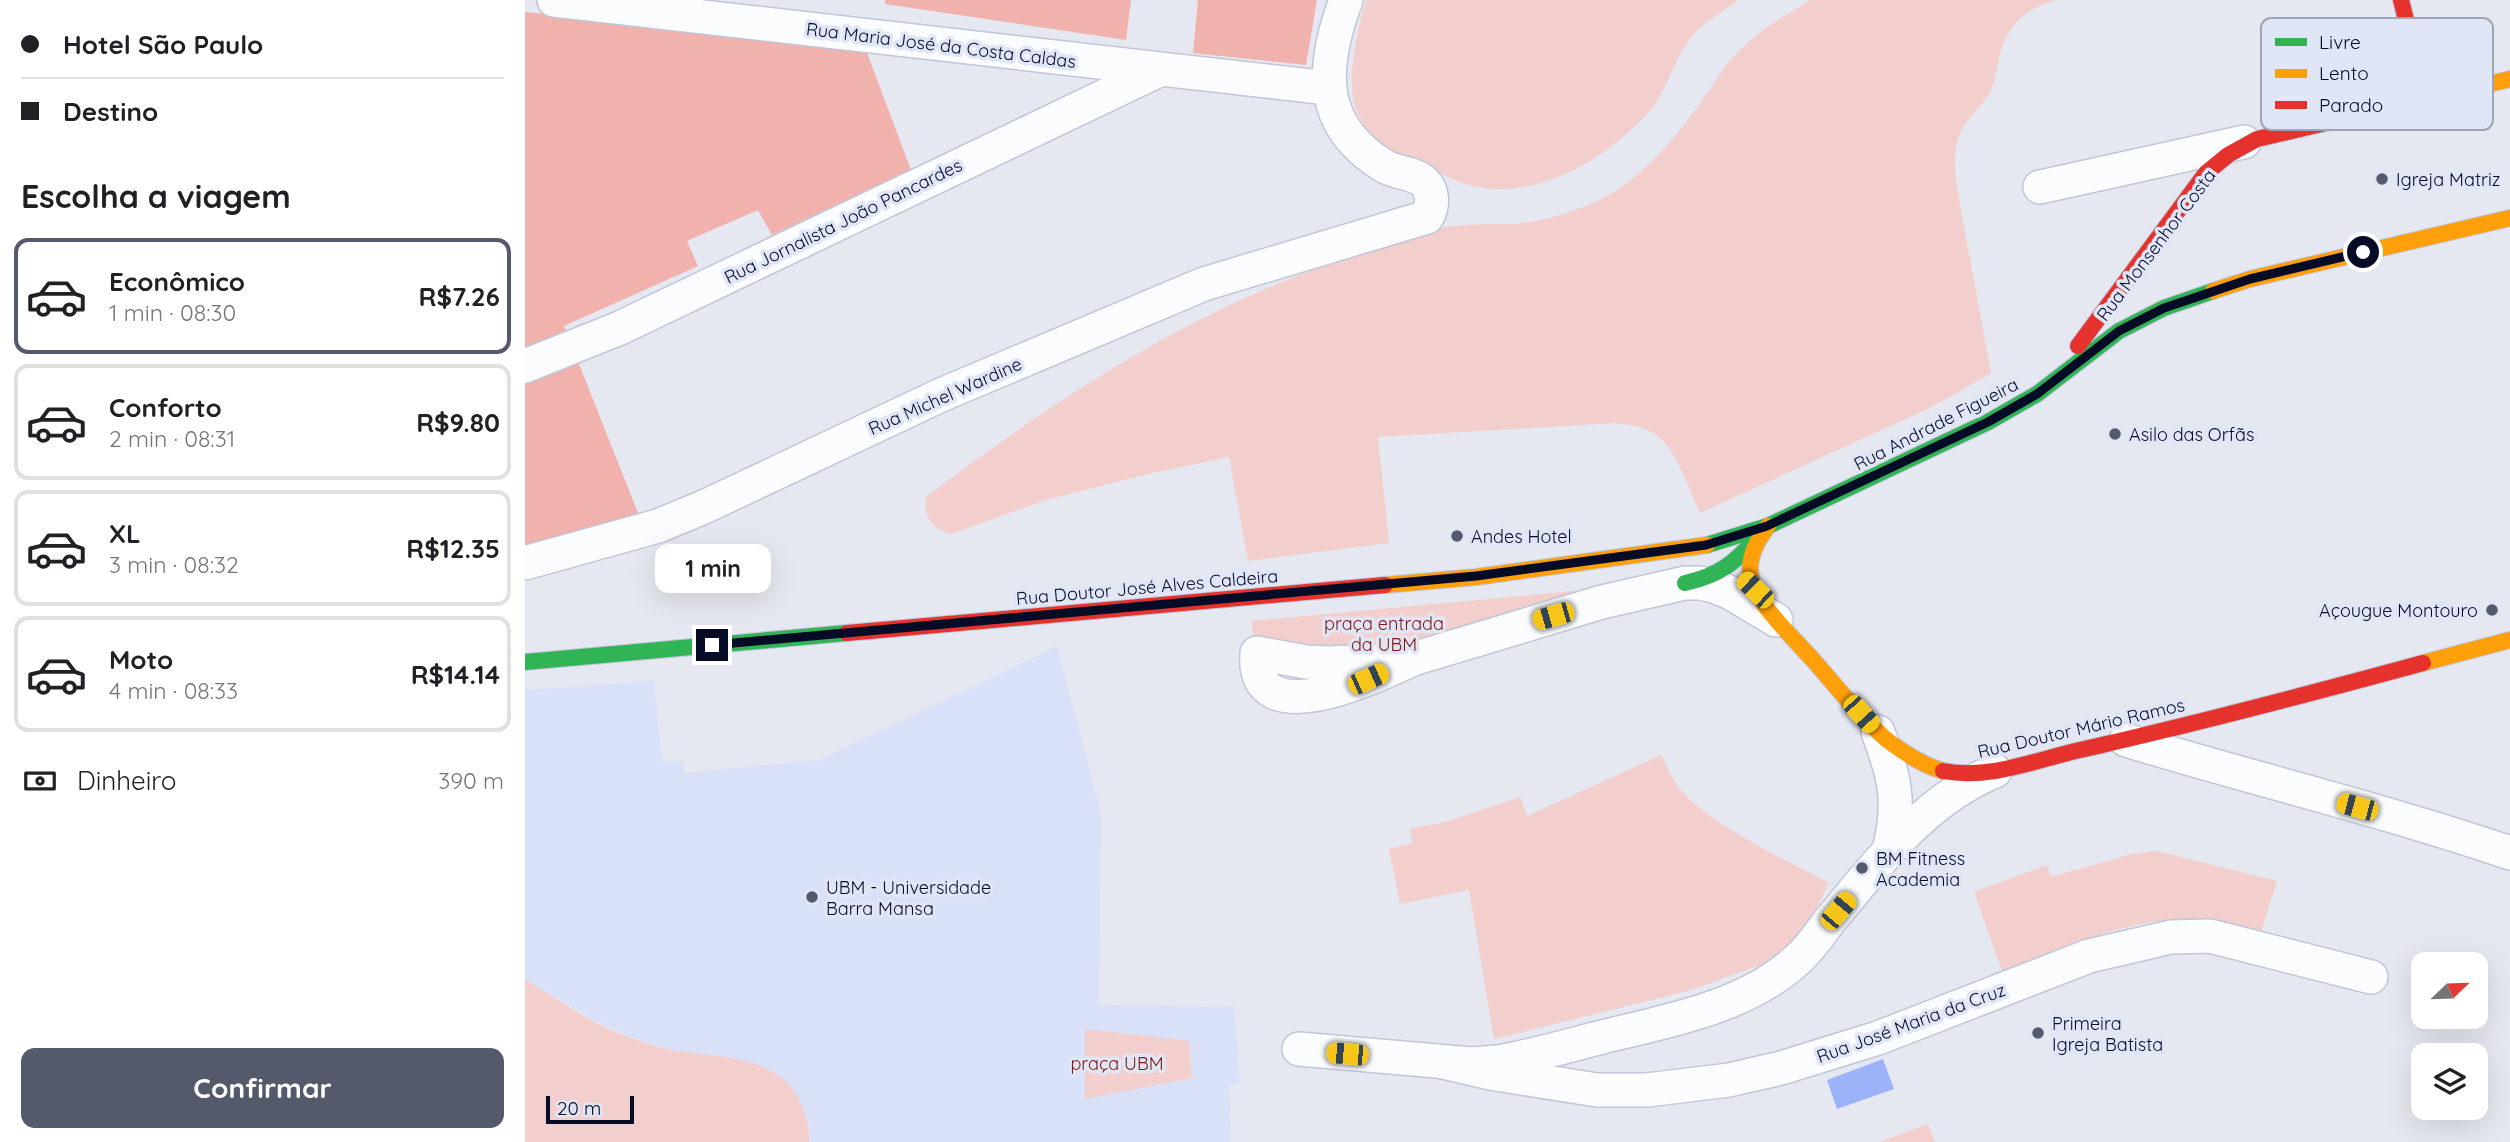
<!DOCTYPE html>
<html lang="pt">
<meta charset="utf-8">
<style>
:root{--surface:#fff;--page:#f6f6f6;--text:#202124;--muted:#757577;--line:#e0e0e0;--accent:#54596c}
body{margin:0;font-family:Quicksand,sans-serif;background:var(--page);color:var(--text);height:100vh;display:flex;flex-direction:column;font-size:26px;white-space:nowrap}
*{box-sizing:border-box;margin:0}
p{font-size:23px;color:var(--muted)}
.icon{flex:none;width:38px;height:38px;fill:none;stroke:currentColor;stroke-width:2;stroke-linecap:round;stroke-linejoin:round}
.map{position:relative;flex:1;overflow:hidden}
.details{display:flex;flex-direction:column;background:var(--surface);width:525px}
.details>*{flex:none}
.guide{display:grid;align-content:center;height:154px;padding:0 21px;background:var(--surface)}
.needle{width:46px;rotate:67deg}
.tools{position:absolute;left:1886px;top:952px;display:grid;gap:14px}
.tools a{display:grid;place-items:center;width:77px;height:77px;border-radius:14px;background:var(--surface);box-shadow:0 7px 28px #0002;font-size:35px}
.scale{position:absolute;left:21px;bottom:18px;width:88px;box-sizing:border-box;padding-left:7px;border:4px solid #060c25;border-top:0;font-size:19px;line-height:24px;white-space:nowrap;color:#060c25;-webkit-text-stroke:5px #e0e6f5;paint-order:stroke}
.end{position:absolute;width:32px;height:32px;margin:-16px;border:9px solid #060c25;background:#fff;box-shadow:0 0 0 4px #fff}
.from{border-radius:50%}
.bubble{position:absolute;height:49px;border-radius:14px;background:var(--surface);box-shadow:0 7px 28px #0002;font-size:23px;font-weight:700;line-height:49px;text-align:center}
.car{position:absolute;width:21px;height:42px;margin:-21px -10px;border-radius:9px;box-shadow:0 0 5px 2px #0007;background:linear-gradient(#f5c518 24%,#345 0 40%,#f5c518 0 76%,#345 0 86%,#f5c518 0)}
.guide b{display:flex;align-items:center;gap:24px;height:66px;font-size:26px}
.guide b+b{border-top:2px solid var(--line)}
.guide i{width:18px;height:18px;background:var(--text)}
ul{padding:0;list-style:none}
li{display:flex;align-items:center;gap:21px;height:116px;margin:0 14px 10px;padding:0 7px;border:4px solid var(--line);border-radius:14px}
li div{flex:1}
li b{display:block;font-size:26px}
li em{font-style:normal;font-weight:700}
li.current{border-color:var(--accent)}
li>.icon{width:63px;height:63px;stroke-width:1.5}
h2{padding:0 21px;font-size:32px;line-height:84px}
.pay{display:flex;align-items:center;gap:18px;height:77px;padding:0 21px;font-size:26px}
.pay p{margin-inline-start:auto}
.cta{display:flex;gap:14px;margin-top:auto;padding:14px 21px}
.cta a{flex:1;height:80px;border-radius:14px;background:var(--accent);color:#fff;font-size:28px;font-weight:700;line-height:80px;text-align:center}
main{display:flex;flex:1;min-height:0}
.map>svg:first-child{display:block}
</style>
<main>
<section class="details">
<div class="guide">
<b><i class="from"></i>Hotel São Paulo</b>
<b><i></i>Destino</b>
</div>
<h2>Escolha a viagem</h2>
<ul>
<li class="current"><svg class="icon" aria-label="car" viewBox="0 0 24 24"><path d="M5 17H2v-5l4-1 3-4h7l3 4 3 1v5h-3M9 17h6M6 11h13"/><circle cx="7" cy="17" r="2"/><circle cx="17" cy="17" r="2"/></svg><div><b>Econômico</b><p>1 min · 08:30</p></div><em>R$7.26</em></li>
<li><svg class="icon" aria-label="car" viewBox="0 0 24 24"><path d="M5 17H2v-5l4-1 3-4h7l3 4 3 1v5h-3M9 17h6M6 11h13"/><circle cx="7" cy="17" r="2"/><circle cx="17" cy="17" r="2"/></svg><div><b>Conforto</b><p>2 min · 08:31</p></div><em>R$9.80</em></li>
<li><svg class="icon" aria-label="car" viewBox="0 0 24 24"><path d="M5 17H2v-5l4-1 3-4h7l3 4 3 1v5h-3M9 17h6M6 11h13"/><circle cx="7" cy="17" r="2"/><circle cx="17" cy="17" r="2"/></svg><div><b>XL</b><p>3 min · 08:32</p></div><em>R$12.35</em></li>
<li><svg class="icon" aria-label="car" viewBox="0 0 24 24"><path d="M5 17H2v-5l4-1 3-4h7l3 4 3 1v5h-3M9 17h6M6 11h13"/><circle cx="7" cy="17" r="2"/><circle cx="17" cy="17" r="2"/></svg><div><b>Moto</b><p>4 min · 08:33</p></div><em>R$14.14</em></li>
</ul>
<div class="pay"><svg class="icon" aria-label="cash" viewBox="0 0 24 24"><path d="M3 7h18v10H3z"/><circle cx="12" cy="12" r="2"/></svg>Dinheiro<p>390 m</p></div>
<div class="cta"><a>Confirmar</a></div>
</section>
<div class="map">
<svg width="1985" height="1142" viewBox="0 0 1985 1142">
<rect width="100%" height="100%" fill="#e5e8f0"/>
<path fill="#d8e1f7" d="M 532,646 L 576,814 L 574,1005 L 709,1007 L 715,1084 L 704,1085 L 706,1142 L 284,1142 L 285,1131 L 281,1115 L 212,1059 L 150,1051 L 110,1040 L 67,1019 L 0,979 L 0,690 L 129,681 L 137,762 L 158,761 L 159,773 L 295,760 Z"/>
<g fill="#f2cfcd">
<path d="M 841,0 L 1214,0 C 1197,12 1177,23 1164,40 C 1147,63 1142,92 1122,114 C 1082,158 1015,199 952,187 C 937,184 922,176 907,170 C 892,165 877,161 864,151 C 826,120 822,93 830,47 C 833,31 836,15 841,0 Z"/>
<path d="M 1286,0 L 1531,0 C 1505,7 1485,22 1477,48 C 1472,62 1472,77 1466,90 C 1460,102 1451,110 1443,120 C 1427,141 1429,163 1432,188 L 1466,373 L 1407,407 L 1175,513 C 1164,490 1150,445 1128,433 C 1117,426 1104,425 1091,423 L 853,437 L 864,543 L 723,561 L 704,457 L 628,473 L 521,500 L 426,534 C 407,529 396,515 402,496 C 525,404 652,319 798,266 C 819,258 840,248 862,242 C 883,237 907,228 929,226 C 948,224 968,224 987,224 C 1018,222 1050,212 1078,198 C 1119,176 1152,137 1178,99 C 1189,84 1197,69 1209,56 C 1231,32 1258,16 1286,0 Z"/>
<path d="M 1070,589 L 899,650 L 732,650 L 726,621 Z"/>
<path d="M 1136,755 C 1142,766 1147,778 1154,788 C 1183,824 1262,860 1304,883 L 1289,914 L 1279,928 L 1254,954 L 1238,964 L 1166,990 L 969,1039 L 944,890 L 875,904 L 864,849 L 888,843 L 885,829 L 920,822 L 995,797 L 1002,816 Z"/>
<path d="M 1632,851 L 1752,881 L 1734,938 C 1711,933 1688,925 1665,922 C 1605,915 1533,951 1477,971 L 1449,892 L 1522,865 L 1526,877 L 1607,854 Z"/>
<path d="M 0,979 C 35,1001 73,1028 112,1040 C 125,1045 140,1049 153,1051 C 198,1058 259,1056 277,1106 C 282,1118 285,1129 284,1142 L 0,1142 Z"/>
<path d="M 560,1029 L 664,1041 L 667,1078 L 560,1099 Z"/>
<path d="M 1403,1124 L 1410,1142 L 1354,1142 Z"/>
</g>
<g fill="#f1b2ad">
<path d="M 360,0 L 606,0 L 601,40 L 360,4 Z"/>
<path d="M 673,0 L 792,0 L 781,65 L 668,53 Z"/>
<path d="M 0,12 L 158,28 L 342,53 L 386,170 L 247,235 L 233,210 L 162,241 L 173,266 L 39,326 L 115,518 L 0,545 Z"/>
</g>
<path fill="#9cb3f9" d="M 1358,1059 L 1369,1089 L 1312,1109 L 1302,1080 Z"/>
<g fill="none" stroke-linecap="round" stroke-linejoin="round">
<g stroke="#c0c6d9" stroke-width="36">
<g id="street">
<path d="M 29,0 L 803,88"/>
<path d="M 1515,187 L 1719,142"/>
<path d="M 0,366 L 95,328 L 634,70"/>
<path d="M 0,563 L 133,526 L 179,507 L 416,395 L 679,284 L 902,217 C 908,207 909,191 899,182 C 890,173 871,173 859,166 C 792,125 796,67 821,0"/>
<path d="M 888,659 C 854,675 725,738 732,653 L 781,662 L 804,663 L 888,659 L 1077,602 L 1160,583 L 1175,583 L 1189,586 L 1206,593 L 1251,620"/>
<path d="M 1353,732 C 1370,777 1376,803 1364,850"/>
<path d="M 1601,740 C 1729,779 1859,810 1985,853"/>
<path d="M 774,1049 L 946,1064 L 973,1062 C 1008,1056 1042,1046 1077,1037 C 1143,1021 1221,1007 1272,960 C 1286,948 1295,933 1306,919 C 1354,862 1399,800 1470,771"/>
<path d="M 918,1062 L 965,1073 L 1072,1090 L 1122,1090 L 1204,1080 L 1256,1068 L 1353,1038 L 1564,956 L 1646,937 L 1685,936 L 1846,977"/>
</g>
</g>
<g stroke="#c0c6d9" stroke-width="18">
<g id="fast">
<path d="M 1182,545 L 1243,526 L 1463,422 L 1512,394 L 1594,331 L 1639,308 L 1688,291"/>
<path d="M 1160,583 C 1196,575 1209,563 1234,536"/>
<path d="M 0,662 L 322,633"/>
</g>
</g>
<g stroke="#c0c6d9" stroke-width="18">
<g id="slow">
<path d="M 1894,101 L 1985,79"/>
<path d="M 1688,291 L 1725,279 L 1985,218"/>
<path d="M 1243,526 C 1228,546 1219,565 1230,590 C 1240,611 1273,643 1289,661 C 1312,687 1335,717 1362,740 C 1379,753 1397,765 1418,771"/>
<path d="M 860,585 L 951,577 L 1182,545"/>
<path d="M 1898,663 L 1985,640"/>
</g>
</g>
<g stroke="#c0c6d9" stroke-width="18">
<g id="jam">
<path d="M 1876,0 L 1901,99"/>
<path d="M 1553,346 L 1681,173 L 1703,155 L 1732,139 L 1894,101"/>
<path d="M 322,633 L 860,585"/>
<path d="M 1418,771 C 1465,780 1510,760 1555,750 C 1670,724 1784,694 1898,663"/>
</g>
</g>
<use href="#street" stroke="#fbfcfd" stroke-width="33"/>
<use href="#fast" stroke="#30b455" stroke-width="16"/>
<use href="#slow" stroke="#ff9f0a" stroke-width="16"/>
<use href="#jam" stroke="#e5322d" stroke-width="16"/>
</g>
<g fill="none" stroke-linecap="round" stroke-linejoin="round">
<path stroke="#060c25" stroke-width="9" d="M 187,645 L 951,576 L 1181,545 L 1242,526 L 1463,422 L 1512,394 L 1594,331 L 1639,308 L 1725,279 L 1838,252"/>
</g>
<g fill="#54596c" stroke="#e0e6f5" stroke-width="2.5">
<circle cx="1857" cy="179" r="7"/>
<circle cx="1590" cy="434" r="7"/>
<circle cx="932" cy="536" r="7"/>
<circle cx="1967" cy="610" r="7"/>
<circle cx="1337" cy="868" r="7"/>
<circle cx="287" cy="897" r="7"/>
<circle cx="1513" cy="1033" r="7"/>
</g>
<g text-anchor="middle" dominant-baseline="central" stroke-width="7" stroke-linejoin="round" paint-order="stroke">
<g font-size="18" fill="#060c25" stroke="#e0e6f5">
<text transform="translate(416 45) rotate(7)">Rua Maria José da Costa Caldas</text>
<text transform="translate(318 221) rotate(-26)">Rua Jornalista João Pancardes</text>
<text transform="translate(1631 245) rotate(-53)">Rua Monsenhor Costa</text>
<text transform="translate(420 396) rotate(-24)">Rua Michel Wardine</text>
<text transform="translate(1411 424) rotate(-27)">Rua Andrade Figueira</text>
<text transform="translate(622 587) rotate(-5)">Rua Doutor José Alves Caldeira</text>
<text transform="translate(1556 728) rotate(-13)">Rua Doutor Mário Ramos</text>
<text transform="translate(1386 1023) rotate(-20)">Rua José Maria da Cruz</text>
</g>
<g font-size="18" fill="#060c25" stroke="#e0e6f5" text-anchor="start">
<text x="1871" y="179">Igreja Matriz</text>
<text x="1604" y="434">Asilo das Orfãs</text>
<text x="946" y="536">Andes Hotel</text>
<text x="1953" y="610" text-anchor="end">Açougue Montouro</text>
<text x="1351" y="858">BM Fitness<tspan x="1351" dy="21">Academia</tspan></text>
<text x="301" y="887">UBM - Universidade<tspan x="301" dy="21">Barra Mansa</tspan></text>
<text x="1527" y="1023">Primeira<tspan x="1527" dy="21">Igreja Batista</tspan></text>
</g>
<g font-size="18" fill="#7f1510" stroke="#e0e6f5">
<text x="859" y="623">praça entrada<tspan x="859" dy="21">da UBM</tspan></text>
<text x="592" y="1063">praça UBM</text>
</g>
</g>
<rect x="1736" y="18" width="232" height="112" rx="10" fill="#e0e6f5" stroke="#9fa5b7" stroke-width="2"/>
<rect x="1750" y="38" width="32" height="8" fill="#30b455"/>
<rect x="1750" y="69" width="32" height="9" fill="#ff9f0a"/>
<rect x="1750" y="101" width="32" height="8" fill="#e5322d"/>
<g font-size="19" fill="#060c25">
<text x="1794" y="49">Livre</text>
<text x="1794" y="80">Lento</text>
<text x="1794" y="112">Parado</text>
</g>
</svg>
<div class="tools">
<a><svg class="needle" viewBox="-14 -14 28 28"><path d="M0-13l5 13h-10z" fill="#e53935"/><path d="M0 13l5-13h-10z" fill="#757577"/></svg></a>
<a><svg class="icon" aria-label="layers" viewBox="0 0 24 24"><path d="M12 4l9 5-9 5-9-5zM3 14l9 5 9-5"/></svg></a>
</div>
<div class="scale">20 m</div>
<i class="end from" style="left:1838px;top:252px"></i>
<i class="end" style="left:187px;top:645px"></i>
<div class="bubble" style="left:130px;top:544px;width:116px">1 min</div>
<i class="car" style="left:1230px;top:590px;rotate:314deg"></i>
<i class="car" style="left:1028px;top:616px;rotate:254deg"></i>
<i class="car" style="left:843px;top:679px;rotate:66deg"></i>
<i class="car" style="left:1336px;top:714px;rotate:138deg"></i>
<i class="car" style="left:1832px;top:807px;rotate:285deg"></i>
<i class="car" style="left:1313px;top:911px;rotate:40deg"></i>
<i class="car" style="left:822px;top:1054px;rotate:275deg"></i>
</div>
</main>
